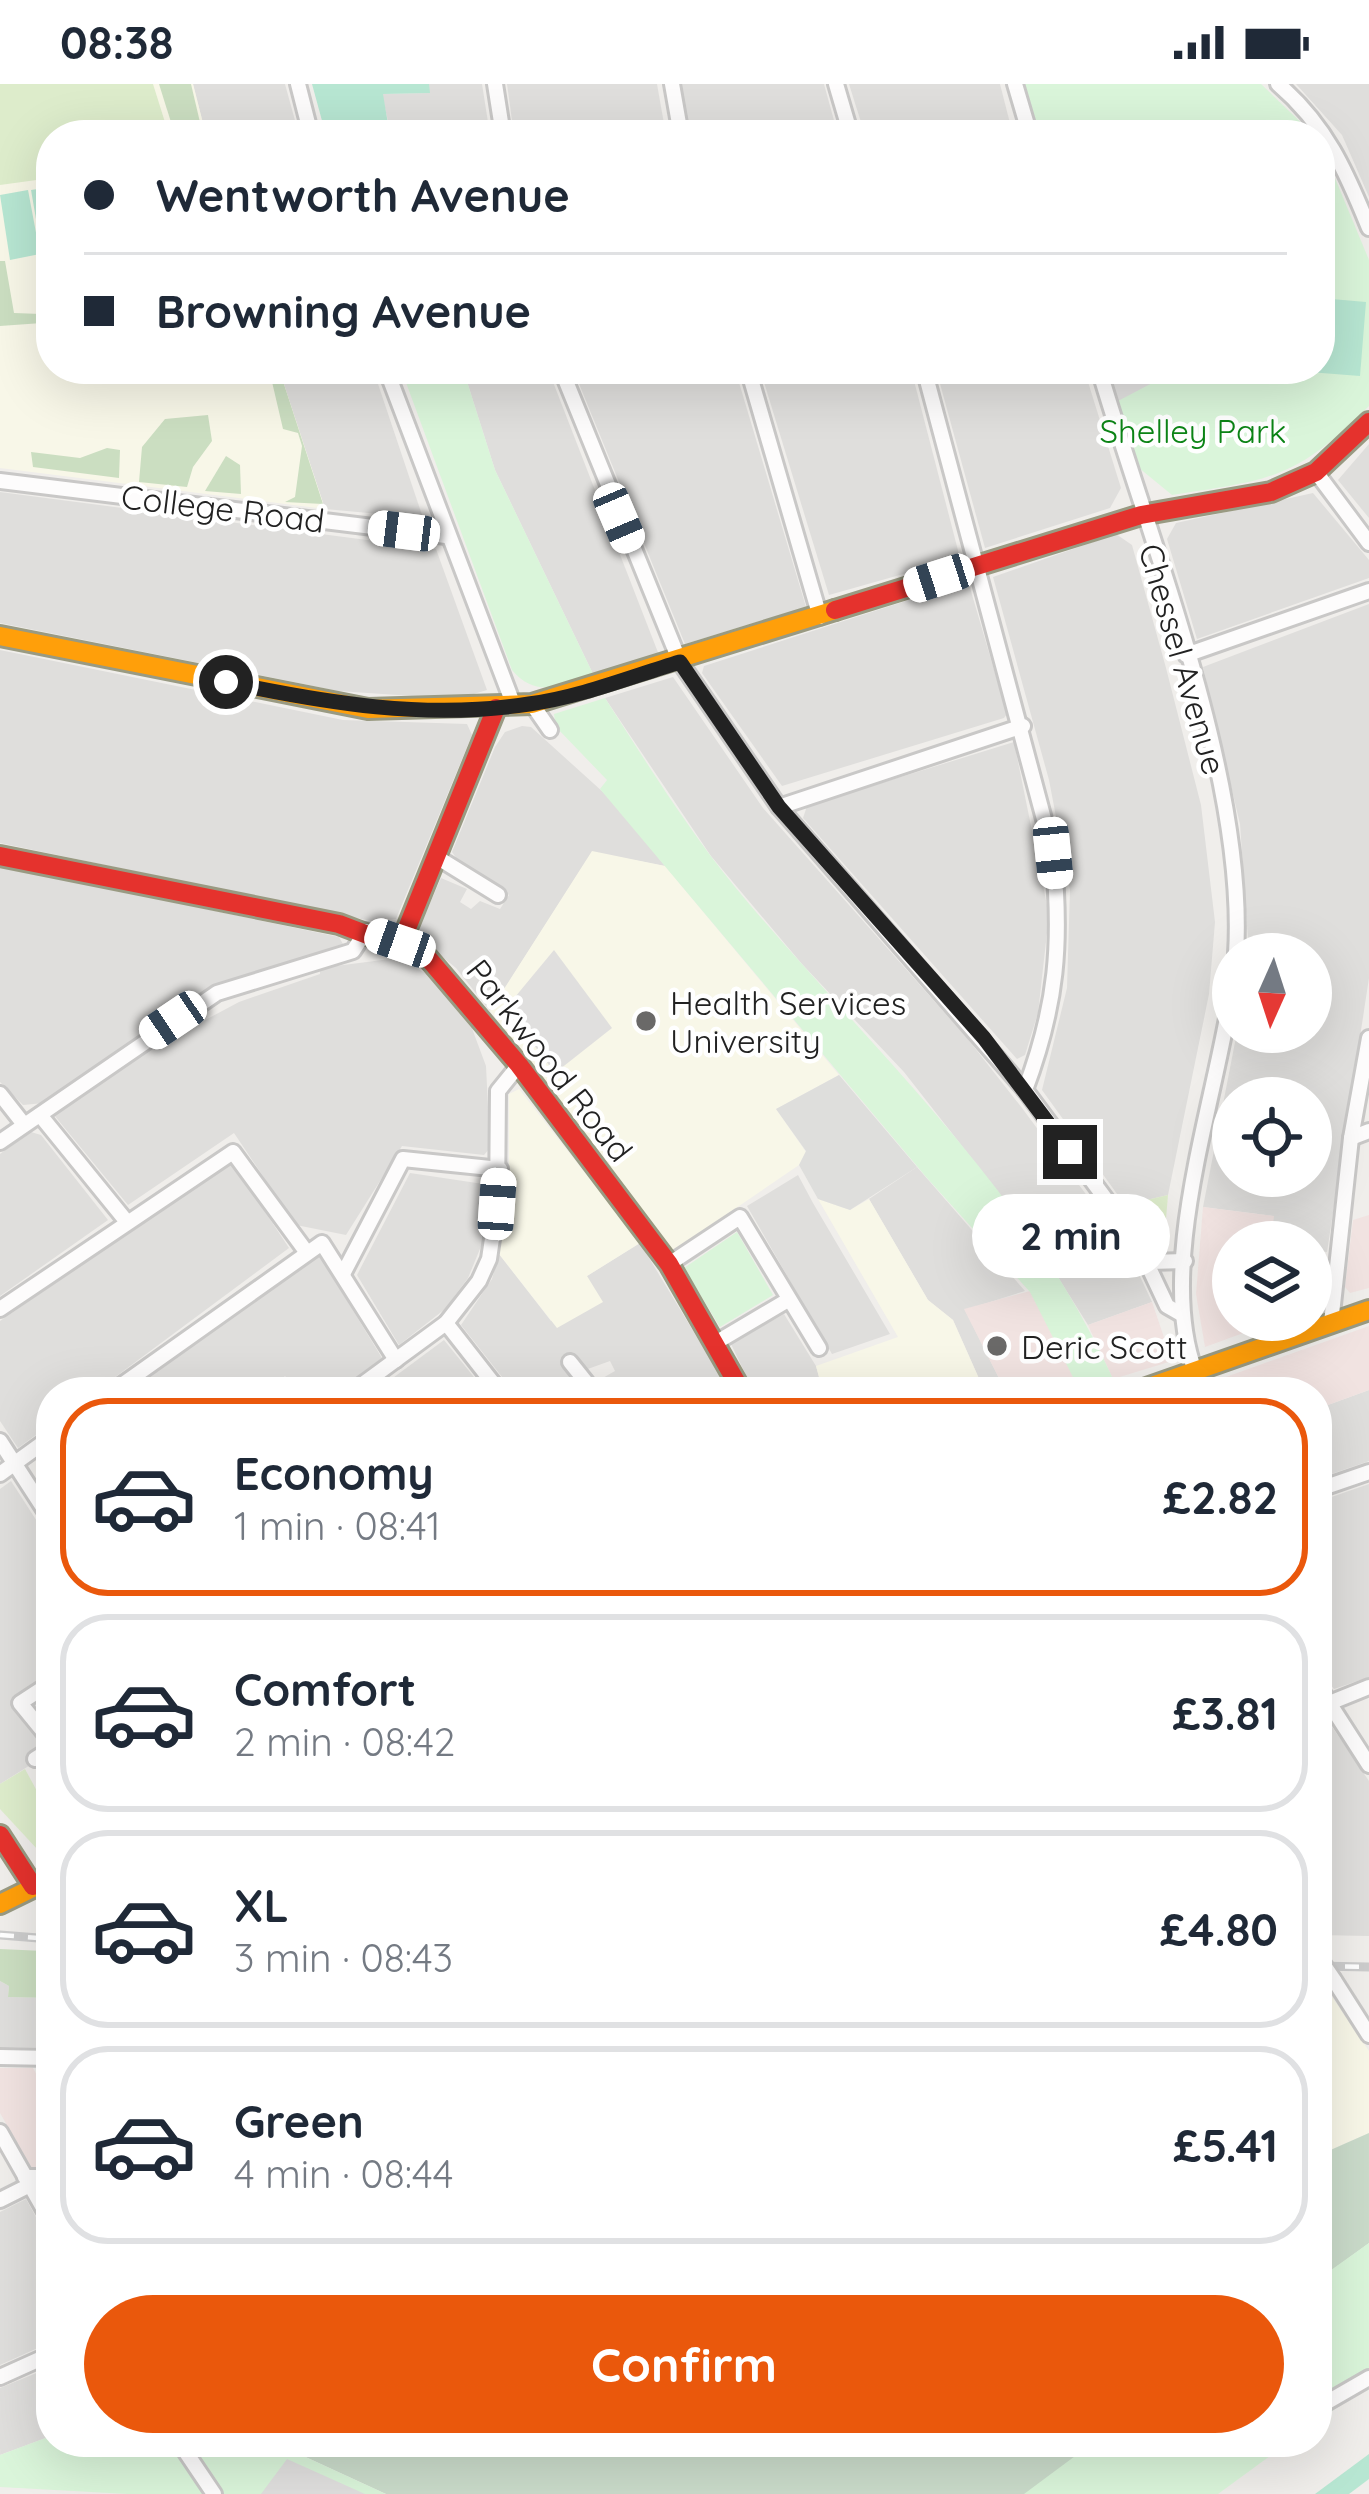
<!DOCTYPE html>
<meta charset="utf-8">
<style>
:root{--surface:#fff;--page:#f6f6f7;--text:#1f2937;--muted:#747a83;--line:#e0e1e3;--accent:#ea580c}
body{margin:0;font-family:Quicksand,sans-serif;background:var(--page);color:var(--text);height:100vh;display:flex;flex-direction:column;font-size:45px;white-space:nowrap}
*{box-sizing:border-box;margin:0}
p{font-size:39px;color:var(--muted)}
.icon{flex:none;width:66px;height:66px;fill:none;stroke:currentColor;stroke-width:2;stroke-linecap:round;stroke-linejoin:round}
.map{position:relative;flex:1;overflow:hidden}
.side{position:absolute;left:36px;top:1293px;width:1296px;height:1080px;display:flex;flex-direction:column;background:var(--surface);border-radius:48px;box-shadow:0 12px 48px #0002}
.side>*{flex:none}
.top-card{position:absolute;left:36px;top:36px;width:1299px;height:264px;border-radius:48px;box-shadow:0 12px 48px #0002;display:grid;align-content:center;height:264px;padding:0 48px;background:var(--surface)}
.needle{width:78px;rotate:183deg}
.controls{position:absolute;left:1212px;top:849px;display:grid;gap:24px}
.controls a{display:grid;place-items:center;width:120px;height:120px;border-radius:50%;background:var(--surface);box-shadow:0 12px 48px #0002;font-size:60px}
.end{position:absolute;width:54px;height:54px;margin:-27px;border:15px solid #222;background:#fff;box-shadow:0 0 0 6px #fff}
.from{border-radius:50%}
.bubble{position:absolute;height:84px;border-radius:42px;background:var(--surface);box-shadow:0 12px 48px #0002;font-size:39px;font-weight:700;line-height:84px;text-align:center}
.car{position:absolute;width:36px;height:72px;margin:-36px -18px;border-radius:15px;box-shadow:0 0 9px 3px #0007;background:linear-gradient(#fff 24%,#345 0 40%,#fff 0 76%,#345 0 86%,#fff 0)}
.top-card b{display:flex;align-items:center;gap:42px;height:114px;font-size:45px}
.top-card b+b{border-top:3px solid var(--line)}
.top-card i{width:30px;height:30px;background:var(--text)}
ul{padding:21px 0 0;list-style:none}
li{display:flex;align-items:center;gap:36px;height:198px;margin:0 24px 18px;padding:0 24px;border:6px solid var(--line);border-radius:48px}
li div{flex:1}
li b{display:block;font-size:45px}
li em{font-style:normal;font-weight:700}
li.selected{border-color:var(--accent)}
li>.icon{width:108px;height:108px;stroke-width:1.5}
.primary-button{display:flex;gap:24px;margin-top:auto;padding:24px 48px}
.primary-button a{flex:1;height:138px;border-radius:72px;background:var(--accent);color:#fff;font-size:48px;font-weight:700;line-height:138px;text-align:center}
.status{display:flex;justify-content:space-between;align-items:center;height:84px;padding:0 60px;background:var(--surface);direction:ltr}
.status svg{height:33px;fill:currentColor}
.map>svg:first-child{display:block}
</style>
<div class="status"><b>08:38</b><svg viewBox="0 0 49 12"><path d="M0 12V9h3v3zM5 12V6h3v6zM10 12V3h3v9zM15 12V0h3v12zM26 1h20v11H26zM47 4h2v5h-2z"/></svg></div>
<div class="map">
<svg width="1369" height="2410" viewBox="0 0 1369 2410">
<rect width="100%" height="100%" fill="#f0eeeb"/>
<g fill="#dfdedc" fill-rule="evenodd">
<path d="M 193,0 L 285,0 L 299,51 L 206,51 Z"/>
<path d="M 429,0 L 482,0 L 490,51 L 391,51 L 382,10 L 429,9 Z"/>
<path d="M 507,0 L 657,0 L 666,51 L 514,51 Z"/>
<path d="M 680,0 L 824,0 L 838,51 L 691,51 Z"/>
<path d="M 849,0 L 1000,0 L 1013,51 L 865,51 Z"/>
<path d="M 1296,0 L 1369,0 L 1369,113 L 1342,51 Z"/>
<path d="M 279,285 L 373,285 L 423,434 L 325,425 Z"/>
<path d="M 463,285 L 548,285 L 659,571 L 594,592 L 495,386 Z"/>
<path d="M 573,285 L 735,285 L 806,523 L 685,560 Z"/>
<path d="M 760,285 L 911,285 L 960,474 L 829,511 Z"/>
<path d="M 936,285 L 1084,285 L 1121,404 L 1110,424 L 985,464 Z"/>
<path d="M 1369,360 L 1369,434 L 1338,396 Z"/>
<path d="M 0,408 L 436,465 L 487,606 L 457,615 L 338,607 L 0,539 Z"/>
<path d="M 1313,409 L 1369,476 L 1369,494 L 1197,555 L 1167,455 L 1176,439 Z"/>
<path d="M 1116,450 L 1132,461 L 1166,584 L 1201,721 L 1215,838 L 1209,910 L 1168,1111 L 1125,1121 L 1042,1006 L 1067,904 L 1070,806 L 1049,696 L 993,493 Z"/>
<path d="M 968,497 L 1007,630 L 1004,634 L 782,702 L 702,589 L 704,582 Z"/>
<path d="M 1369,520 L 1369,894 L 1327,1168 L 1311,1167 L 1311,1158 L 1271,1158 L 1273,1132 L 1203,1123 L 1237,948 L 1311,948 L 1311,870 L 1249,870 L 1240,740 L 1203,583 ZM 1233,1014 L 1311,1014 L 1311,1092 L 1233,1092 Z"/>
<path d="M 0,566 L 343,636 L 467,640 L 472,651 L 396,835 L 371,837 L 0,759 Z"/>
<path d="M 673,593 L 763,724 L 967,954 L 1022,1024 L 1128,1167 L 1152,1218 L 1088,1241 L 1031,1150 L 904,988 L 802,880 L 711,772 L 605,614 Z"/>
<path d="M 522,642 L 531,643 L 614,718 L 665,782 L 592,768 L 490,927 L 456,884 L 420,855 L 420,842 L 441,794 L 467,805 L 460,818 L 471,825 L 480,817 L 500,825 L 509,811 L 459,778 L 452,768 L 495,663 L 505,648 Z"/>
<path d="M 1014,658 L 1049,831 L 1038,929 L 1025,971 L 1017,975 L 803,734 L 807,722 Z"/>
<path d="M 0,782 L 339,853 L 343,860 L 208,906 L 44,1019 L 23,1021 L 0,998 Z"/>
<path d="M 398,874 L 431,892 L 470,939 L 486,982 L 490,1064 L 484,1071 L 402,1062 L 346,1151 L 296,1141 L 234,1049 L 128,1121 L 54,1031 L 136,973 L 239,918 L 320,890 L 320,884 Z"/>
<path d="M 31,1048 L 41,1051 L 108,1136 L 0,1212 L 0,1070 Z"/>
<path d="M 232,1078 L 289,1164 L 95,1308 L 51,1308 L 51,1340 L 18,1364 L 0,1337 L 0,1237 Z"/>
<path d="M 917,1083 L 1025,1207 L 965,1226 L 1006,1308 L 985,1308 L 953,1236 L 928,1216 L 869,1115 Z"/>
<path d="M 410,1089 L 490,1101 L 482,1160 L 468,1194 L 445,1225 L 399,1261 L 357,1191 Z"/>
<path d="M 798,1091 L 813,1119 L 890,1250 L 832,1270 L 747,1122 Z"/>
<path d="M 640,1159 L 730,1308 L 604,1308 L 601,1295 L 615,1287 L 610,1277 L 585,1286 L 571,1272 L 563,1279 L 586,1308 L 514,1308 L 461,1241 L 492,1195 L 499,1170 L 551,1237 L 587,1192 Z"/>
<path d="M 318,1169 L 382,1274 L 336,1308 L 297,1308 L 285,1292 L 270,1308 L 130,1308 Z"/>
<path d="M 784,1230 L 816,1282 L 823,1308 L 754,1308 L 731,1260 Z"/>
<path d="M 444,1256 L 486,1308 L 374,1308 Z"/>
<path d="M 1369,1306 L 1369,1377 L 1317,1395 L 1317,1325 Z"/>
<path d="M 11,1397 L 51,1459 L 51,1668 L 0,1700 L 0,1405 Z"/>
<path d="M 1369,1400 L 1369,1593 L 1334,1605 L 1317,1583 L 1317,1418 Z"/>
<path d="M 1324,1631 L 1369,1697 L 1369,1852 L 1317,1851 L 1317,1636 Z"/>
<path d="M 0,1897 L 9,1902 L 8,1913 L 51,1914 L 51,1964 L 0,1963 Z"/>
<path d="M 26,2115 L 51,2160 L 51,2258 L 0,2281 L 0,2128 Z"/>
<path d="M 51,2283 L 51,2352 L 0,2371 L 0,2304 Z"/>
</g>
<g fill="#f1e3e1">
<path d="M 1203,1123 L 1274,1132 L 1271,1158 L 1233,1158 L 1233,1236 L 1279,1236 L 1205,1263 L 1196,1210 Z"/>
<path d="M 1369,1131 L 1369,1204 L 1350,1209 L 1345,1203 L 1353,1136 Z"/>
<path d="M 1030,1207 L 1056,1257 L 1080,1307 L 1006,1308 L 964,1225 Z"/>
<path d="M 1152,1218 L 1172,1277 L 1113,1295 L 1088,1241 Z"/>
<path d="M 1369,1242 L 1369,1306 L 1317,1325 L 1317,1308 L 1184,1308 Z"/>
<path d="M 0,1984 L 33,1984 L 51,2018 L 51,2083 L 31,2083 L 0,2029 Z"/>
</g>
<g fill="#f8f7e8">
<path d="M 0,0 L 193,0 L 206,51 L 51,51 L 51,285 L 279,285 L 325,425 L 0,384 Z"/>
<path d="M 592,767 L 665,782 L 839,991 L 776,1025 L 806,1068 L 799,1081 L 673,1167 L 490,927 Z"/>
<path d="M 519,1005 L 640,1159 L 587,1192 L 603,1218 L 557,1244 L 499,1170 L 509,1089 L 509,1010 Z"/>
<path d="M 818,1115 L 850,1126 L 869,1115 L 928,1216 L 953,1236 L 985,1308 L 823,1308 L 816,1282 L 898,1253 Z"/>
<path d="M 1317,1904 L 1326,1904 L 1369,1967 L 1369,2049 L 1317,2072 Z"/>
</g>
<path fill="#dededc" d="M 839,991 L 917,1083 L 850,1126 L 818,1115 L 799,1081 L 806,1067 L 776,1025 Z"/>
<g fill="#ddeccb">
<path d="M 0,0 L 153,0 L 169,51 L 51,51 L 51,94 L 0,101 Z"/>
<path d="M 1168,1111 L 1164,1159 L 1158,1163 L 1125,1121 Z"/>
<path d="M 25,1685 L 51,1733 L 51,1770 L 38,1766 L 0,1725 L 0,1700 Z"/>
</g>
<g fill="#cbdec1">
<path d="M 159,0 L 191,0 L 203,51 L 175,51 Z"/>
<path d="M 0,177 L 5,177 L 14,229 L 41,230 L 42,239 L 0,242 Z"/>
<path d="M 269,285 L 279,285 L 323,420 L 285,418 L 295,413 L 302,362 L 298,349 L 283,345 Z"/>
<path d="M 208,331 L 212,357 L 193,383 L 187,403 L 139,398 L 142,363 L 165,335 Z"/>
<path d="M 107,364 L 120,366 L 119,394 L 33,383 L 31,368 L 80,374 Z"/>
<path d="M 226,372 L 240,381 L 241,410 L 205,407 Z"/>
<path d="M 0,1865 L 44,1867 L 51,1914 L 8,1913 L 9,1902 L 0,1897 Z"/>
</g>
<g fill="#cadbca">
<path d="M 1369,2049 L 1369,2159 L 1317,2197 L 1317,2072 Z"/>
<path d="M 273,2358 L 1097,2358 L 1026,2410 L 386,2410 Z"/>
</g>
<g fill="#daf5da">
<path d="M 1022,0 L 1261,0 L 1314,51 L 1036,51 Z"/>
<path d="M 1320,58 L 1369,176 L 1369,322 C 1296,395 1271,396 1172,411 L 1133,379 L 1102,285 L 1320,285 Z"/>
<path d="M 401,285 L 463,285 L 495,386 L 594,592 C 561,601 536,615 512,586 Z"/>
<path d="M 605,614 C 646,678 687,744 735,803 C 868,963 1026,1102 1113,1295 L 1080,1307 L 1030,1208 L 927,1094 L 600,705 L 607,696 L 556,643 L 554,630 Z"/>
<path d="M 737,1148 L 773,1211 L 720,1243 L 684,1184 Z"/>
<path d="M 1369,2159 L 1369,2300 L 1317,2338 L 1317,2196 Z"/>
<path d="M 51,2352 L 51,2358 L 273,2358 L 386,2410 L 128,2410 L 0,2403 L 0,2371 Z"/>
<path d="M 1094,2358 L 1289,2358 L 1218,2410 L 1024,2410 Z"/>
</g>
<g fill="#b7e6d2">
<path d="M 312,0 L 429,0 L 430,9 L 383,10 L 388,40 L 324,44 Z"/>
<path d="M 51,103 L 51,169 L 42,170 L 31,106 Z"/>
<path d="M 28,106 L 40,170 L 10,176 L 0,111 Z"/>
<path d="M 1320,214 L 1366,218 L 1360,292 L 1271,285 L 1320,285 Z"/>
<path d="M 1369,2370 L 1369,2395 L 1349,2410 L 1315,2410 Z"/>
</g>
<g fill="#e0dfde">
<path d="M 1109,285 L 1165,285 L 1158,296 L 1118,317 Z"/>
<path d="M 554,866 L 612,944 L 555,989 L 506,924 Z"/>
<path d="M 287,2375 L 365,2410 L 261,2410 Z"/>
</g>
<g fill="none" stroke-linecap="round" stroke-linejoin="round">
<g stroke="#c9c8c7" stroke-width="20">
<g id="street">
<path d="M 298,0 L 311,51"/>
<path d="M 495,0 L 503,51"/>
<path d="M 672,0 L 681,51"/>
<path d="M 836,0 L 851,51"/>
<path d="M 1015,0 L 1030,51"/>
<path d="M 1278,0 C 1326,41 1346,87 1369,144"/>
<path d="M 386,285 L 514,622"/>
<path d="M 561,285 L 680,578 L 779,723 L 1025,1006 L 1136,1156 L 1167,1222 L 1181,1230"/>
<path d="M 748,285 L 820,533"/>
<path d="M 924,285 L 1053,769 C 1062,859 1057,921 1025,1006"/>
<path d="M 1099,285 C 1149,456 1247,695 1236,870"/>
<path d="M 1316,388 L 1369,459"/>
<path d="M 0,397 L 446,452"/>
<path d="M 1186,571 L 1369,507"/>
<path d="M 532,620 L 550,646"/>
<path d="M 779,723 L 1023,642"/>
<path d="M 435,772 L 498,811"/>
<path d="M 0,1010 L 22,1038"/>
<path d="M 40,1031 L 127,1138"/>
<path d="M 1351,1054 L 1369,1047"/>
<path d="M 0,1058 L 217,909 L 353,867 L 366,847"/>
<path d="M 1150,1178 L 1185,1177"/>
<path d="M 669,1180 L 740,1133 L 819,1264"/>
<path d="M 344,1188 L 403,1075 L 500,1085"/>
<path d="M 0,1225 L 233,1068 L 305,1166"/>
<path d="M 446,1239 L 500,1308"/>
<path d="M 1331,1239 L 1351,1054 L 1369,954"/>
<path d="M 717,1258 L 788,1216"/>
<path d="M 570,1278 L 594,1308"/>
<path d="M 1195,1287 C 1155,1180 1218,1010 1233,899"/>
<path d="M 112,1308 L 322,1159 L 396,1276"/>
<path d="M 352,1308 L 446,1239 L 479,1197 L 489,1175 L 497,1121 L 498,1007 L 519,981"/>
<path d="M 0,1357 L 51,1436"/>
<path d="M 0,1390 L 51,1353"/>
<path d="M 1317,1406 L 1369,1388"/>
<path d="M 49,1600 L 20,1619 L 51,1657"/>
<path d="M 1317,1600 L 1369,1681"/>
<path d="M 1317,1624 L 1369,1603"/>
<path d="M 35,1675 L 51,1665"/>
<path d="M 1334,1896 L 1369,1951"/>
<path d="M 0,1973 L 51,1974"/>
<path d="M 0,2048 L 51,2138"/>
<path d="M 25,2093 L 51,2093"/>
<path d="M 0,2116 L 30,2101"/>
<path d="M 0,2293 L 51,2270"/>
<path d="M 1317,2324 L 1369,2294"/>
<path d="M 179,2358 L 214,2410"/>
</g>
</g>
<g stroke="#999a82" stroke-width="24">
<g id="slow">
<path d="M 0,552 L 368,625 L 532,620 L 835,526"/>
<path d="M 1135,1308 L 1369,1226"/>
<path d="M 0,1820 L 51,1795"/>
</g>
</g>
<g stroke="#999a82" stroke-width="24">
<g id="jam">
<path d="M 835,526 L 1141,431 L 1271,408 L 1316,388 L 1369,338"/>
<path d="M 0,772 L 339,840 L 428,874 L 519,981 L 669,1180 L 742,1308"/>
<path d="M 401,859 L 496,624"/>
<path d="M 0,1751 L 33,1802"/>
</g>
</g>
<use href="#street" stroke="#fdfcfc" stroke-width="14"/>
<use href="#slow" stroke="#ff9f0a" stroke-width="18"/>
<use href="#jam" stroke="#e5322d" stroke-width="18"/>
<g stroke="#ccc" stroke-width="9">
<g id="rail">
<path d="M 0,1851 L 51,1855"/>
<path d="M 1317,1882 L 1369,1883"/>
</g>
</g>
<use href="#rail" stroke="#fff" stroke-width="4.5" stroke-dasharray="14" stroke-linecap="butt"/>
<g stroke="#c9c8c7" stroke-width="20" stroke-linecap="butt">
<path id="street-bridge" d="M 1317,1871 L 1334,1896"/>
</g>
<use href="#street-bridge" stroke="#fdfcfc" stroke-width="14"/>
</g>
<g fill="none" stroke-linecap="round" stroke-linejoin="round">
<path stroke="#222" stroke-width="15" d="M 226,598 C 326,619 426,636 529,620 C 581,613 630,593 680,578 L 779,723 L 984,954 L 1070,1068"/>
</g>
<g fill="#6a6968" stroke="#fff" stroke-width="4.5">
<circle cx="646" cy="937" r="12"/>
<circle cx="997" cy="1262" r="12"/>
</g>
<g text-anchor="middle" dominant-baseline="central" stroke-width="9" stroke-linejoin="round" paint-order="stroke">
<g font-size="33" fill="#0c8416" stroke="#fff">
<text x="1193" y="346">Shelley Park</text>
</g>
<g font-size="33" fill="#222" stroke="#fff">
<text transform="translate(223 424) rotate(7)">College Road</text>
<text transform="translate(1183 575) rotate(74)">Chessel Avenue</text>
<text transform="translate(550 976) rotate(52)">Parkwood Road</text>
</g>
<g font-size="33" fill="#222" stroke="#fff" text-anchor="start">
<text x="670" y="918">Health Services<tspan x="670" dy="38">University</tspan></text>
<text x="1021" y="1262">Deric Scott</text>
</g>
</g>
</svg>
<div class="controls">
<a><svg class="needle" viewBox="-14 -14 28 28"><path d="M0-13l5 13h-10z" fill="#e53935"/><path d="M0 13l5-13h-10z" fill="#747a83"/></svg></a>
<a><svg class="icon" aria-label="locate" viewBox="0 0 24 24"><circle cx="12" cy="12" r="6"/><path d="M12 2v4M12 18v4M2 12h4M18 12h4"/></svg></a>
<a><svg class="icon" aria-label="layers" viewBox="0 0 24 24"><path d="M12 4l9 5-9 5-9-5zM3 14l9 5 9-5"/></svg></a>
</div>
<i class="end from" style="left:226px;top:598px"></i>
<i class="end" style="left:1070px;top:1068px"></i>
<div class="bubble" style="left:972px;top:1110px;width:198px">2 min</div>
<i class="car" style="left:619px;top:434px;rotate:157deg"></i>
<i class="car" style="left:404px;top:447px;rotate:277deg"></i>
<i class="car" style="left:939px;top:494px;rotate:252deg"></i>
<i class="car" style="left:1053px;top:769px;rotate:174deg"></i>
<i class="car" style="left:400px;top:859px;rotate:289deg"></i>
<i class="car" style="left:173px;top:936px;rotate:236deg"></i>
<i class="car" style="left:497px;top:1120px;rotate:4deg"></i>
<div class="top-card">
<b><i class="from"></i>Wentworth Avenue</b>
<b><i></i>Browning Avenue</b>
</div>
<section class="side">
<ul>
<li class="selected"><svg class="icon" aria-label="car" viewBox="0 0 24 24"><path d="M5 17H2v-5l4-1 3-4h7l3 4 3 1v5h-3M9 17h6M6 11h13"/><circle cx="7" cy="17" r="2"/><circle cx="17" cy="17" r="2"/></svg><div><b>Economy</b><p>1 min · 08:41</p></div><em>£2.82</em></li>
<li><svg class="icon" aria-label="car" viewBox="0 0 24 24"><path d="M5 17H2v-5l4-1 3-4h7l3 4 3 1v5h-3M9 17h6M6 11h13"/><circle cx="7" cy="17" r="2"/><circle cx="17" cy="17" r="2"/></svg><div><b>Comfort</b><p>2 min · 08:42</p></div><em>£3.81</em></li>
<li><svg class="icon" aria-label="car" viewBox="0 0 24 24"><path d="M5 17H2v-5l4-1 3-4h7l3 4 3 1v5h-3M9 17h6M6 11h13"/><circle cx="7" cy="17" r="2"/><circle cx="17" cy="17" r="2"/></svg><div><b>XL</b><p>3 min · 08:43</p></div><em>£4.80</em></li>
<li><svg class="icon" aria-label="car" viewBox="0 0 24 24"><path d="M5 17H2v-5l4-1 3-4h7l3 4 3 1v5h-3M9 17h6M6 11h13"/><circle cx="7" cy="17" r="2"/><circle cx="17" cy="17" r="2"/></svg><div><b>Green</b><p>4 min · 08:44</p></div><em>£5.41</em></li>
</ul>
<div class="primary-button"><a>Confirm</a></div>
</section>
</div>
